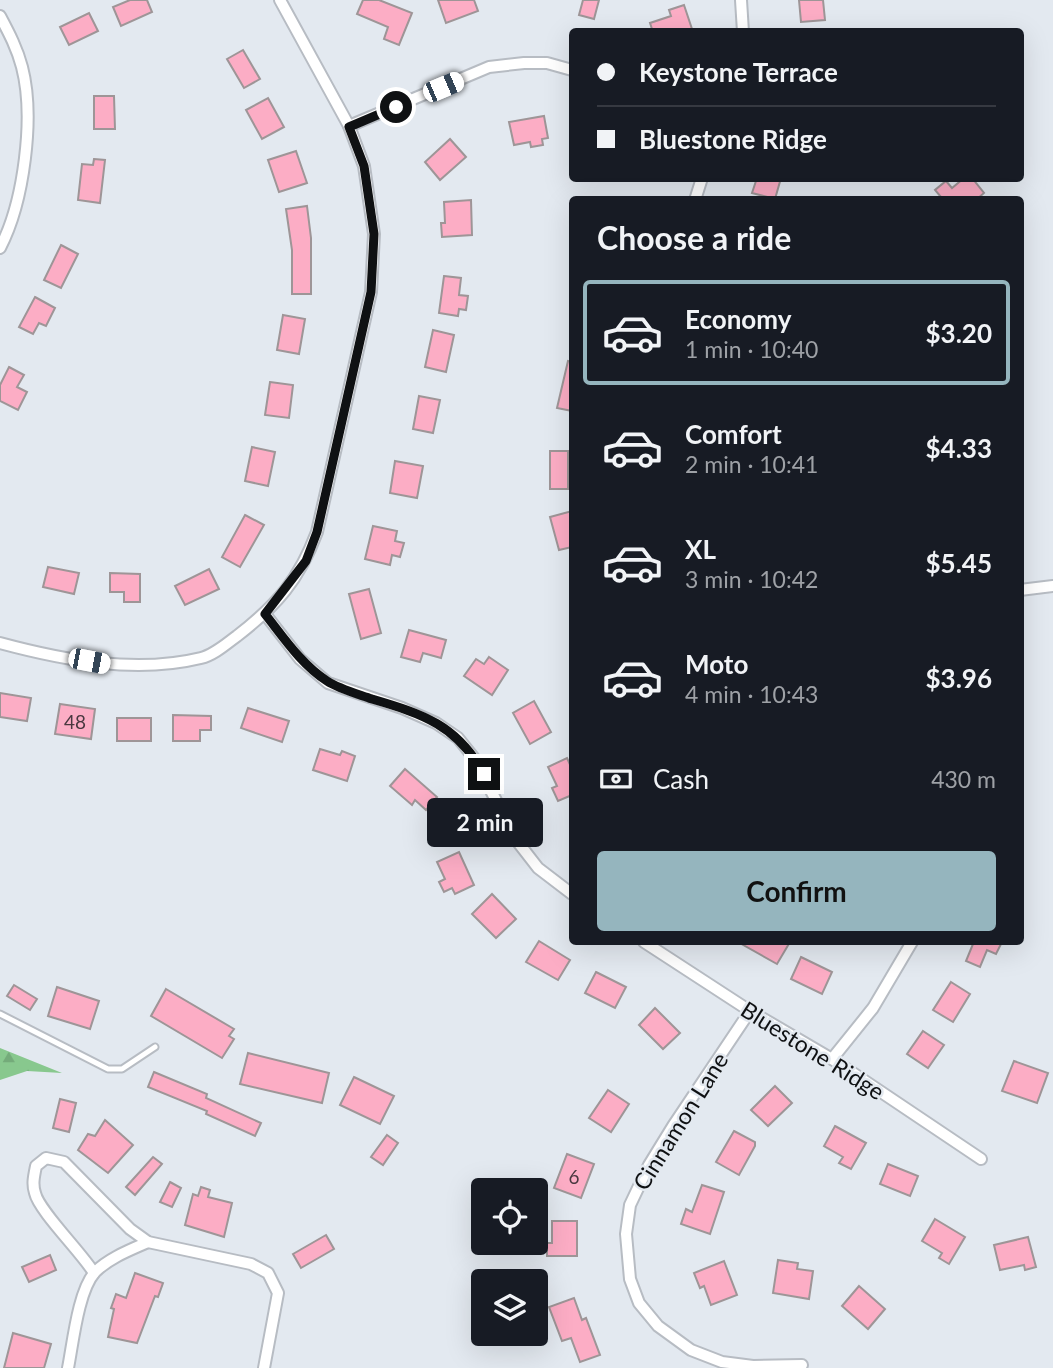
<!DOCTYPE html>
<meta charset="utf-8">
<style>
:root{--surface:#171b24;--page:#20242c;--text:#f1f3f6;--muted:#9ea1a6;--line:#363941;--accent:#95b5be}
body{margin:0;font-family:Lato,sans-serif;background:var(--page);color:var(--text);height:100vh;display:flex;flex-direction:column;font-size:26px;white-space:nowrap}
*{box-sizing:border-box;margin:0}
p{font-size:23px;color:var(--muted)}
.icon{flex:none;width:38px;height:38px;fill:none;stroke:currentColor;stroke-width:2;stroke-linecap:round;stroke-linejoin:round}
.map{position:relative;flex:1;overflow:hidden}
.sheet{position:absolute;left:569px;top:196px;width:455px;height:749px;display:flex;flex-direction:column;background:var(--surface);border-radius:7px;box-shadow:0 7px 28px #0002}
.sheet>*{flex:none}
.top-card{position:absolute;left:569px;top:28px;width:455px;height:154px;border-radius:7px;box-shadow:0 7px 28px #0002;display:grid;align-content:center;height:154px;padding:0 28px;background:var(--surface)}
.tools{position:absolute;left:471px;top:1178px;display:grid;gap:14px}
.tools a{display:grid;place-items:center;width:77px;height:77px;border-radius:7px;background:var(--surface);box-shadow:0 7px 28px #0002;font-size:35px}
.end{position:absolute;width:32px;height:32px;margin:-16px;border:9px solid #0f1113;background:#fff;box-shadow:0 0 0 4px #fff}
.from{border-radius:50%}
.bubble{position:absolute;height:49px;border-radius:7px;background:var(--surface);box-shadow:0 7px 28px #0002;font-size:23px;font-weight:700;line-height:49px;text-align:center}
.car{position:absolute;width:21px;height:42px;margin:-21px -10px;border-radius:9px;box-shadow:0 0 5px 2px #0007;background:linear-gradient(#fff 24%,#345 0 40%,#fff 0 76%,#345 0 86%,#fff 0)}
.top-card b{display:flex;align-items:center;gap:24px;height:66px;font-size:26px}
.top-card b+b{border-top:2px solid var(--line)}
.top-card i{width:18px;height:18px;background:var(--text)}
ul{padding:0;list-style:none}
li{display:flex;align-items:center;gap:21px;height:105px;margin:0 14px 10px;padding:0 14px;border:4px solid transparent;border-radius:7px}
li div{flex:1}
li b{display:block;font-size:26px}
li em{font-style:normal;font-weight:700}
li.current{border-color:var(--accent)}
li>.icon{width:63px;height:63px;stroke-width:1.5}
h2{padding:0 28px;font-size:32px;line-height:84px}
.pay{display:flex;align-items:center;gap:18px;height:77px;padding:0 28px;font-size:26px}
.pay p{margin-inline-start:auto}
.cta{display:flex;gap:14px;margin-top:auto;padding:14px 28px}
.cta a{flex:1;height:80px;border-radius:7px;background:var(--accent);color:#111;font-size:28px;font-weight:700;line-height:80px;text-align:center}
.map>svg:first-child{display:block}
</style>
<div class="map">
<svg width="1053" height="1368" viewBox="0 0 1053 1368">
<defs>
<pattern id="forest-firs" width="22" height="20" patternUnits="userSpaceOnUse" patternTransform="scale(1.75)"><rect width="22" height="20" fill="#88c88e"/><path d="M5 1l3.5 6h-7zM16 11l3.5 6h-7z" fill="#74ab7a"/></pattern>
</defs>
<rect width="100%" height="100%" fill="#e3e9f0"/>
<path fill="url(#forest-firs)" d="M 0,1048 L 62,1073 L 27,1071 L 0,1080 Z"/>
<g fill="#fcadc5" stroke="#9e9597" stroke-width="2">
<path d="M 130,0 L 147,0 L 152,12 L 121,26 L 113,7 Z"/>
<path d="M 363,0 L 379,0 L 412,13 L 399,45 L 384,39 L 388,27 L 357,14 Z"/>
<path d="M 438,0 L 474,0 L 478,11 L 446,23 Z"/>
<path d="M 583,0 L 599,0 L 594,19 L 579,15 Z"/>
<path d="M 799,0 L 823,0 L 825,20 L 801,22 Z"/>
<path d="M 684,5 L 693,32 L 653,32 L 650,23 L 671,16 L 669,10 Z"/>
<path d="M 89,13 L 98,31 L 69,45 L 60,27 Z"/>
<path d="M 243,50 L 260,79 L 244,88 L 227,59 Z"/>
<path d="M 94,96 L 114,96 L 115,129 L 94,129 Z"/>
<path d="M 268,98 L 284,127 L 262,139 L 246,110 Z"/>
<path d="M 544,116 L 548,138 L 542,139 L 543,145 L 531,147 L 530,142 L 514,145 L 509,122 Z"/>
<path d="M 450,139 L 466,157 L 440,180 L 425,162 Z"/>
<path d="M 296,151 L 307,183 L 279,192 L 268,160 Z"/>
<path d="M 94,159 L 105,160 L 100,203 L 78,200 L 82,164 L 93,165 Z"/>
<path d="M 757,178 L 781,178 L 775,199 L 752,193 Z"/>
<path d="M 964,178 L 972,178 L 984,193 L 976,200 L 938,200 L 941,197 L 935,190 L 946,181 L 952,188 Z"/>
<path d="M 471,200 L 472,235 L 442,237 L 441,223 L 445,223 L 444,202 Z"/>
<path d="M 307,206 L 311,238 L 311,294 L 292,294 L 292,250 L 286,209 Z"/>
<path d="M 61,245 L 78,254 L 61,288 L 44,280 Z"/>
<path d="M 444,276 L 461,278 L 459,295 L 468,296 L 466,310 L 459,309 L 458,316 L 439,313 Z"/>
<path d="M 35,297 L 55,308 L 46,326 L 39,323 L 33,334 L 19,327 Z"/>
<path d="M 283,315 L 305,319 L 299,354 L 277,350 Z"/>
<path d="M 433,330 L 454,335 L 446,372 L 425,367 Z"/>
<path d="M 568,361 L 572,362 L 572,411 L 557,408 Z"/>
<path d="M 9,367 L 24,375 L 17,387 L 27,392 L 18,410 L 0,401 L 0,385 Z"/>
<path d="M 270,382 L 293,385 L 289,418 L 265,415 Z"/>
<path d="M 419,396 L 440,400 L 433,433 L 413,429 Z"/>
<path d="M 252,447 L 275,452 L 268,486 L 245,481 Z"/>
<rect x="550" y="451" width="18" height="38"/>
<path d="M 395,461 L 423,466 L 417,498 L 390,493 Z"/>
<path d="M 572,511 L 572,547 L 559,550 L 550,517 Z"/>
<path d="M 245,515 L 264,525 L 240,567 L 222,557 Z"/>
<path d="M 373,526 L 397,531 L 395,541 L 404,543 L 400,557 L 392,555 L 390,565 L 365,559 Z"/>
<path d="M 48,567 L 79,573 L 74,594 L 43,587 Z"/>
<path d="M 209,569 L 219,589 L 185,605 L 175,586 Z"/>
<path d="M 110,573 L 140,574 L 140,602 L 124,602 L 124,592 L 110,592 Z"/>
<path d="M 369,589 L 381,633 L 361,639 L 349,594 Z"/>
<path d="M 409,630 L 446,640 L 441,658 L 423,653 L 420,662 L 401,657 Z"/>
<path d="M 489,657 L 508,670 L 492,695 L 464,676 L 476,659 L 484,664 Z"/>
<path d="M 0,693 L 31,698 L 27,721 L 0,717 Z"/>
<path d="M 534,701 L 551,732 L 530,744 L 513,713 Z"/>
<path d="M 60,704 L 95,709 L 91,739 L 55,734 Z"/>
<path d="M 248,708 L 289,721 L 282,742 L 241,728 Z"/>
<path d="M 173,715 L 211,716 L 211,730 L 200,730 L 200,741 L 173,741 Z"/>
<rect x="117" y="718" width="34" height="23"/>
<path d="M 320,749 L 340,755 L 342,751 L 355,756 L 347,781 L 313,770 Z"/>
<path d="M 567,758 L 572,769 L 572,795 L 558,801 L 552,788 L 557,786 L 548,767 Z"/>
<path d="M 405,769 L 437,797 L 426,810 L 415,800 L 412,805 L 390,786 Z"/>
<path d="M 459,852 L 474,885 L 455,894 L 452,888 L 444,892 L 439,882 L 445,879 L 437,862 Z"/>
<path d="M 492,894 L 516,919 L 496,938 L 472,914 Z"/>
<path d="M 539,941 L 570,960 L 558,980 L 526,962 Z"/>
<path d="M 738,942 L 790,942 L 777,964 Z"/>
<path d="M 967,942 L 1002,942 L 996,954 L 987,950 L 980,967 L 966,961 L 973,944 Z"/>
<path d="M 801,957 L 832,972 L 822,994 L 791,979 Z"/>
<path d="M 596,972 L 626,987 L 615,1008 L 585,993 Z"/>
<path d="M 951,982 L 970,994 L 953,1022 L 933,1010 Z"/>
<path d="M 14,985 L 37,999 L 30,1010 L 7,996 Z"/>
<path d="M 57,987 L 99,1001 L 90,1029 L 48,1016 Z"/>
<path d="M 166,989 L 234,1029 L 229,1036 L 234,1039 L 222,1058 L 151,1016 Z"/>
<path d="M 655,1008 L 680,1033 L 663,1049 L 639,1025 Z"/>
<path d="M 923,1031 L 944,1045 L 928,1068 L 907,1054 Z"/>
<path d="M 248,1053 L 329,1073 L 322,1103 L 240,1084 Z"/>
<path d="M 1014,1061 L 1048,1073 L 1037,1103 L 1002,1091 Z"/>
<path d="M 154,1072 L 207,1094 L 206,1098 L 261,1123 L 255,1136 L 206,1114 L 207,1111 L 148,1087 Z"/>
<path d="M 354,1077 L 394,1096 L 380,1124 L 340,1105 Z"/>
<path d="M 775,1086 L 792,1103 L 768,1126 L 751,1110 Z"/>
<path d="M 608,1090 L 629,1104 L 611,1132 L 589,1118 Z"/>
<path d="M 60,1099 L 76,1103 L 69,1132 L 53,1128 Z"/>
<path d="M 105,1120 L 133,1145 L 108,1173 L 78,1150 L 88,1134 L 95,1136 Z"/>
<path d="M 835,1126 L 866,1143 L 851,1169 L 839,1163 L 843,1157 L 824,1146 Z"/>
<path d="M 734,1131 L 755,1142 L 755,1146 L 739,1175 L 716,1162 Z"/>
<path d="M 387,1135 L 398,1143 L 383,1165 L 371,1157 Z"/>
<path d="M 567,1154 L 594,1164 L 581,1198 L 554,1188 Z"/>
<path d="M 153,1157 L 162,1164 L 135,1195 L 126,1187 Z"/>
<path d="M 888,1164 L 918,1176 L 910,1196 L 880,1184 Z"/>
<path d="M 170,1182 L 181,1188 L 172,1207 L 160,1202 Z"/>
<path d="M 702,1185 L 724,1192 L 710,1234 L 681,1224 L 686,1209 L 692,1212 Z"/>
<path d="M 201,1187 L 210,1190 L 208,1197 L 232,1203 L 224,1237 L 185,1225 L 193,1194 L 198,1196 Z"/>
<path d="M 935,1219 L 965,1237 L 949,1264 L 939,1258 L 942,1253 L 922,1241 Z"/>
<path d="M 552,1221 L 577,1221 L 577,1256 L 547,1256 L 547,1243 L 552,1243 Z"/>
<path d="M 326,1235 L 334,1249 L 301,1268 L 293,1254 Z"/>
<path d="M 1028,1237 L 1036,1267 L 1025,1270 L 1024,1265 L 1000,1270 L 994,1245 Z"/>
<path d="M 50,1255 L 56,1270 L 29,1282 L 22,1267 Z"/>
<path d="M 778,1260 L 798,1263 L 797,1269 L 813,1271 L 809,1299 L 773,1293 Z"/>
<path d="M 724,1261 L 737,1295 L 711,1305 L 704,1286 L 700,1288 L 694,1273 Z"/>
<path d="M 135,1273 L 163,1283 L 158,1297 L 155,1296 L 137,1343 L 108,1337 L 114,1309 L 111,1308 L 116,1294 L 126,1298 Z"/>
<path d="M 859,1286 L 885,1309 L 868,1329 L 842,1306 Z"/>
<path d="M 574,1298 L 582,1320 L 586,1318 L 600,1355 L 580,1362 L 571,1338 L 562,1341 L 549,1307 Z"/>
<path d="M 13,1333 L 51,1344 L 44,1368 L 4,1368 Z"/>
</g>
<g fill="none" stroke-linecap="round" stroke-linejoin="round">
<g stroke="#b7bcc3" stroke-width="9">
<path id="service" d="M 0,1014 L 108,1069 L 122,1069 L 155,1047"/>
</g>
<g stroke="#b7bcc3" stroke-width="14">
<g id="minor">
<path d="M 741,0 L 743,32"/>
<path d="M 0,16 C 9,33 17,48 22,67 C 35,117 24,202 0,248"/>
<path d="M 349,126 L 489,67 L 524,63 L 547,63 L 572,70"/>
<path d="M 695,200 L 702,178"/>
<path d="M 1020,590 L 1053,586"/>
<path d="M 265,614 L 300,659 L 328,683 L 402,708 L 436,723 L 458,738 L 474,758 L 517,841 L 538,868 L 572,894"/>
<path d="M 0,643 C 63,660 136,674 201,658 C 214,655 226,644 237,636 C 277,605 299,580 317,532 L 371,292 L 374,234 L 364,166 L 349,126 L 280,0"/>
<path d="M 644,942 L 750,1011 L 832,1059 L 981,1159"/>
<path d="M 750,1011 L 673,1126 L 649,1165 L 630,1205 L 626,1234 L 630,1279 L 639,1303 L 658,1326 L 691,1350 L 722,1362 L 753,1366 L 802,1365"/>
<path d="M 832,1059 L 873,1008 L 912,942"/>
<path d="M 94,1273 C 82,1253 39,1211 35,1193 C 32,1184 34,1176 36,1166 L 46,1158 L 64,1162 L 130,1229 L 148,1242 L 251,1264 L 268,1273 L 278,1293 L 264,1368"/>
<path d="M 68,1368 C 73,1343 78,1291 95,1272 C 109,1258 130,1250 148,1242"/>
</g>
</g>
<use href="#service" stroke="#fff" stroke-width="5"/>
<use href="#minor" stroke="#fff" stroke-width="10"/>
</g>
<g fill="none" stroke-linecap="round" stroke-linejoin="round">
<path stroke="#0f1113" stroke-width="9" d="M 396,107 L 349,127 L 364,166 L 374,234 L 371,292 L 317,532 L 306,561 L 265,614 C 284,638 301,664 327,681 C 339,689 358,694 372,699 C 423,714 457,725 484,774"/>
</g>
<g text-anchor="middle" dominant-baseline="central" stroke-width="5" stroke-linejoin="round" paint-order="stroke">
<g font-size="19" fill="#4a3840">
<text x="75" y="721">48</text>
<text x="574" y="1176">6</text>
</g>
<g font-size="23" fill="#0f1113" stroke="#e3e9f0">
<text transform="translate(813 1050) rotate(32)">Bluestone Ridge</text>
<text transform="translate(680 1121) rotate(-58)">Cinnamon Lane</text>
</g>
</g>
</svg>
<div class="tools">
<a><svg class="icon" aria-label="locate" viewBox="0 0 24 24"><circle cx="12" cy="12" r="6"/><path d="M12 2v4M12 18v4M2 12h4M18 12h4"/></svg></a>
<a><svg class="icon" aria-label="layers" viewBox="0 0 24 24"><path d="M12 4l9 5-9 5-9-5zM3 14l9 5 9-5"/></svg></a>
</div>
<i class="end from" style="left:396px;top:107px"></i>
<i class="end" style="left:484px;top:774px"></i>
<div class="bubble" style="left:427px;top:798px;width:116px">2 min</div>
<i class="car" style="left:443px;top:87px;rotate:67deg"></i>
<i class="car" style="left:89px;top:661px;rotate:101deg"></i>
<div class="top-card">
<b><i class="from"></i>Keystone Terrace</b>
<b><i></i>Bluestone Ridge</b>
</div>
<section class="sheet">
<h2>Choose a ride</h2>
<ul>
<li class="current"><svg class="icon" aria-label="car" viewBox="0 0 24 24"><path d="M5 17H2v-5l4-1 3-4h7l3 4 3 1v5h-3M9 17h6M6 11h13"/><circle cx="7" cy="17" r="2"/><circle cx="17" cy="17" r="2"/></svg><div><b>Economy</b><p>1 min · 10:40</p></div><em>$3.20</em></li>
<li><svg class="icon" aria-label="car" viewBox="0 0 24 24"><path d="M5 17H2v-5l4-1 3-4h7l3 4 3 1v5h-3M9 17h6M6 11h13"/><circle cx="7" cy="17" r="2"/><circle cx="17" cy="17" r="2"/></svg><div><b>Comfort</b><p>2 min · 10:41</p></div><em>$4.33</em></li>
<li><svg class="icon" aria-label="car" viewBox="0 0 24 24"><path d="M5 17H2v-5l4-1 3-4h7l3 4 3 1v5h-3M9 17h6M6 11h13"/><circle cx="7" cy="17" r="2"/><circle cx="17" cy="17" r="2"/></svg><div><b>XL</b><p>3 min · 10:42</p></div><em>$5.45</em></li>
<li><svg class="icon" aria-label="car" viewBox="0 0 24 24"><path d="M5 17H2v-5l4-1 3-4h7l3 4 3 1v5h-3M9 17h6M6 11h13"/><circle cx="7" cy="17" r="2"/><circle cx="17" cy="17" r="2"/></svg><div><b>Moto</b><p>4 min · 10:43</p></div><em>$3.96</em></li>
</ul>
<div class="pay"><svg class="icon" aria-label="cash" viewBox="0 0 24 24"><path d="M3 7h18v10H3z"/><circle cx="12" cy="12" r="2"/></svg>Cash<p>430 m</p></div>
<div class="cta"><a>Confirm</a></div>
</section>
</div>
